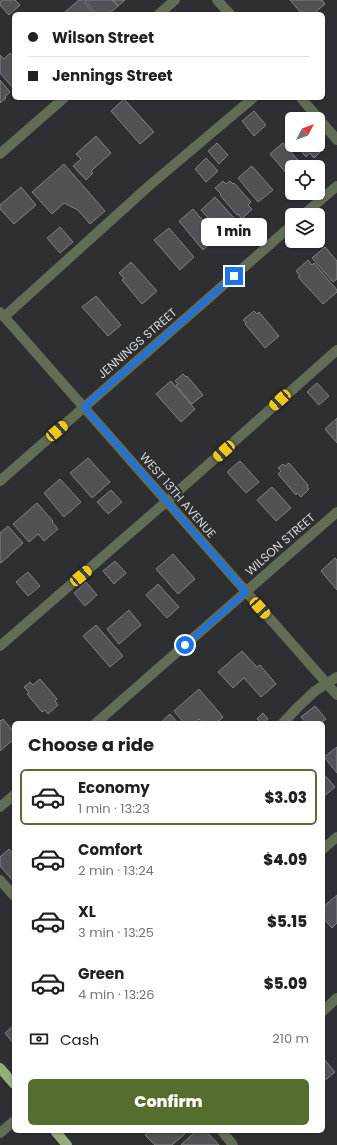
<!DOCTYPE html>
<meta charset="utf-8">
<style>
:root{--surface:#fff;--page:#f2f2f2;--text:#202124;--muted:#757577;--line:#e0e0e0;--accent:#556e2d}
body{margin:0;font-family:Poppins,sans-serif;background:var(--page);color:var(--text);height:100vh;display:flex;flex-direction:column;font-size:15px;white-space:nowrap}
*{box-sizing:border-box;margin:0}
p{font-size:13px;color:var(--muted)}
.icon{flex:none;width:22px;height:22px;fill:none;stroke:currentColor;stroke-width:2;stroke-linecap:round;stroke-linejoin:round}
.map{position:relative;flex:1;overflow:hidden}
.sheet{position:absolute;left:12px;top:721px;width:313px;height:412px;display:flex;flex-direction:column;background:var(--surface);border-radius:6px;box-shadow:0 1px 3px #0004}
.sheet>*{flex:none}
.banner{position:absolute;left:12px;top:12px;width:313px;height:88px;border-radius:6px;box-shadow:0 1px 3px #0004;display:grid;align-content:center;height:88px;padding:0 16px;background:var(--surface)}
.needle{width:26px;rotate:49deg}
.tools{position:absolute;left:285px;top:112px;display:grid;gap:8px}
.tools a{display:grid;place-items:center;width:40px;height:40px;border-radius:6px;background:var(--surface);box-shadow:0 1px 3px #0004;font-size:20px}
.end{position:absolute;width:18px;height:18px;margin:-9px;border:5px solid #1a73e8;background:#fff;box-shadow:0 0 0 2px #fff}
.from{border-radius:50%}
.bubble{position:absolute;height:28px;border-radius:6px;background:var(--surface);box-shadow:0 1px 3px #0004;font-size:13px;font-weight:800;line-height:28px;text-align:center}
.car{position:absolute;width:12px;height:24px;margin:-12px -6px;border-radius:5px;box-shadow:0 0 3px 1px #0007;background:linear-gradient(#f5c518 24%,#345 0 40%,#f5c518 0 76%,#345 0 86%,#f5c518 0)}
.banner b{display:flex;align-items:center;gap:14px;height:38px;font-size:15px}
.banner b+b{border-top:1px solid var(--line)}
.banner i{width:10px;height:10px;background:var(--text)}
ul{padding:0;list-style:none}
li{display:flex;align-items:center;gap:12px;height:56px;margin:0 8px 6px;padding:0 8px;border:2px solid transparent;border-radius:6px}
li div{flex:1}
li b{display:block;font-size:15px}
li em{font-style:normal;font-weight:800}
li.active{border-color:var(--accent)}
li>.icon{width:36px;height:36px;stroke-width:1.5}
h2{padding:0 16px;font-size:18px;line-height:48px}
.pay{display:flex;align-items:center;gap:10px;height:44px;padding:0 16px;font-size:15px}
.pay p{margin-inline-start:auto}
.primary-button{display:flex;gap:8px;margin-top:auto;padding:8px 16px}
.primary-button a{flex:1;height:46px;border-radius:6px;background:var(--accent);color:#fff;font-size:16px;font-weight:800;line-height:46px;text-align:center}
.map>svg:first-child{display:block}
</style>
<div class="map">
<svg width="337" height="1145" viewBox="0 0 337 1145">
<rect width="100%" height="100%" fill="#2e2f32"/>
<g fill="#525256" stroke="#818186">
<path d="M 2,0 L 15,0 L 20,5 L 9,15 L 0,5 L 0,2 Z"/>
<path d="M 79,0 L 82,0 L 94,14 L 66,14 L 65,12 Z"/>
<path d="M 84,0 L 112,0 L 118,6 L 109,14 L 96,14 Z"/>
<path d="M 113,0 L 125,0 L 118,6 Z"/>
<path d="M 290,0 L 322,0 L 325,4 L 313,14 L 302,14 Z"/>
<path d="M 10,53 L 14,57 L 14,89 L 0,73 L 0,55 L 4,59 Z"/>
<path d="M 0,80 L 10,92 L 5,97 L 6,98 L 0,103 Z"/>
<path d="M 124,99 L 154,132 L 140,144 L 111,111 Z"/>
<path d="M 254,111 L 266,125 L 254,136 L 242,121 Z"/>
<path d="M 96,136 L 111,153 L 91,171 L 93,173 L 86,180 L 73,166 L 81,159 L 76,154 Z"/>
<path d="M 318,139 L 323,144 L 318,149 L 320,152 L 314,158 L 310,153 L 306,157 L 296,145 L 318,145 Z"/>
<path d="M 217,143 L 228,155 L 219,164 L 208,151 Z"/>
<path d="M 283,143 L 304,167 L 292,167 L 292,180 L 270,154 Z"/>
<path d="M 206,158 L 218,171 L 206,182 L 195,169 Z"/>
<path d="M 64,164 L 105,211 L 90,224 L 78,210 L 64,203 L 52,214 L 32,192 Z"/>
<path d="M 252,166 L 273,190 L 258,202 L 238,178 Z"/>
<path d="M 223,181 L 226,184 L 230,181 L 233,184 L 234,183 L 251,202 L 248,205 L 252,209 L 242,219 L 238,214 L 237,215 L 220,195 L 221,194 L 215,188 Z"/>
<path d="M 21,187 L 36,205 L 14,224 L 0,209 L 0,205 Z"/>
<path d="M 215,197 L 236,220 L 222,233 L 201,210 Z"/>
<path d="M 193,209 L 217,237 L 203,250 L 179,221 Z"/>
<path d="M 60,227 L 73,242 L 60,253 L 47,238 Z"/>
<path d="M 169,228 L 194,257 L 180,270 L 154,240 Z"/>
<path d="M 325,247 L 337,261 L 337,279 L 333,282 L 312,258 Z"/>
<path d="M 308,260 L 312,265 L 314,263 L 337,290 L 337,292 L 323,304 L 298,277 L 300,276 L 296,271 Z"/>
<path d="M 131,262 L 157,291 L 142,304 L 122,280 L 124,278 L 119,273 Z"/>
<path d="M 96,296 L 121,325 L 108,336 L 82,307 Z"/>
<path d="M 254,311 L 257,314 L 259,312 L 279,336 L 265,348 L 245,324 L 246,323 L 243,320 Z"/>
<path d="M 183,374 L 186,377 L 187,376 L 203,395 L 192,404 L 176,385 L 178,384 L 175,381 Z"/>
<path d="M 171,381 L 195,409 L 181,422 L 156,394 Z"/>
<path d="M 317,383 L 329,396 L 319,405 L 307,392 Z"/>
<path d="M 337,418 L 337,443 L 325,429 Z"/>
<path d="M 88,458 L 110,482 L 92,498 L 70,473 Z"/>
<path d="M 240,461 L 259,482 L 246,493 L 227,472 Z"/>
<path d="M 289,463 L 308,485 L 307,486 L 309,489 L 301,497 L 297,493 L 296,495 L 278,474 L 281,471 L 278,468 L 283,464 L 285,466 Z"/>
<path d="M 60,479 L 81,502 L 64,517 L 44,493 Z"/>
<path d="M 272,487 L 291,508 L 276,521 L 257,500 Z"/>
<path d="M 111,490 L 122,502 L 108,514 L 97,502 Z"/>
<path d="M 37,503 L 53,521 L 52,522 L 58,529 L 44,541 L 38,534 L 29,542 L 13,524 Z"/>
<path d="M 8,526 L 23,543 L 1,563 L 0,562 L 0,533 Z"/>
<path d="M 173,554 L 195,579 L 178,594 L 156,569 Z"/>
<path d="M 335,558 L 337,560 L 337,590 L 321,571 Z"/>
<path d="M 115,561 L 126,573 L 114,584 L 103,571 Z"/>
<path d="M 28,572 L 40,586 L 28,596 L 16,582 Z"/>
<path d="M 86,582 L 97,595 L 85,606 L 74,593 Z"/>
<path d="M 158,584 L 179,607 L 167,618 L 146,595 Z"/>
<path d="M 129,610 L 141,625 L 119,644 L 107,629 Z"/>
<path d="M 96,625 L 123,656 L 110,667 L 83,636 Z"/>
<path d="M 242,651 L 257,667 L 260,665 L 276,684 L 261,697 L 244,678 L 233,688 L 218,672 Z"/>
<path d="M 40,679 L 57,699 L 55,701 L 58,705 L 48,714 L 45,710 L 42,712 L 27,694 L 29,693 L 24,687 L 30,682 L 33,685 Z"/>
<path d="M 199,689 L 223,717 L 217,723 L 202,723 L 199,719 L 194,723 L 184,723 L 174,711 Z"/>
<path d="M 315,706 L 326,719 L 321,723 L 306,723 L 301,717 Z"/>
<path d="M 263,713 L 268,719 L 263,723 L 261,723 L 257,719 Z"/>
<path d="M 170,714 L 178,723 L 160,723 Z"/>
<path d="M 3,719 L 14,732 L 14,739 L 0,751 L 0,720 L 1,721 Z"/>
<path d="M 337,747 L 337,773 L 324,757 Z"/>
<path d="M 323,773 L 335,787 L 323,797 Z"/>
<path d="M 9,849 L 14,855 L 14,882 L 0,866 L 0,857 Z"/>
<path d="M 337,895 L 337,923 L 332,928 L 323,918 L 323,907 Z"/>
<path d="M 14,1025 L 14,1044 L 5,1033 Z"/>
<path d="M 324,1059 L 335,1072 L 323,1082 L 323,1060 Z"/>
<path d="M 150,1131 L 188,1131 L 172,1145 L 155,1145 L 145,1135 Z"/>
<path d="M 196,1131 L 206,1131 L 219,1145 L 181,1145 Z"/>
</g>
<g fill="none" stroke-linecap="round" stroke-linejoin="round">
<g stroke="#626d55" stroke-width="10">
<path d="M 217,0 L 230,14"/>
<path d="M 159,14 L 175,0"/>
<path d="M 301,98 L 337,140"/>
<path d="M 0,154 L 64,98"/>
<path d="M 303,215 L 337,186"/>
<path d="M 0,312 L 337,695"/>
<path d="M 4,317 L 150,185 L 253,98"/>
<path d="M 0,481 L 292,225"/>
<path d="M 0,646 L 167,501 L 337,350"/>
<path d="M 96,723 L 337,512"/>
<path d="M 283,723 L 297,708 L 315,691 L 337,677"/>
<path d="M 0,807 L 14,795"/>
<path d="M 323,849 L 337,837"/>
<path d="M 0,880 L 14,896"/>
<path d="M 323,1011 L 337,998"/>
<path d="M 222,1131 L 233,1145"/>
<path d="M 0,1133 L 14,1121"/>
</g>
<g stroke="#95ab79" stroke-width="10">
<path d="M 0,1068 L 14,1084"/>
<path d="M 55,1131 L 67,1145"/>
</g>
</g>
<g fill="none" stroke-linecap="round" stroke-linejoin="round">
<path stroke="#1a73e8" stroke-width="5" d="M 185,645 L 246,592 L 84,407 L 234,276"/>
</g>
<g text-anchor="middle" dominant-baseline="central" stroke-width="4" stroke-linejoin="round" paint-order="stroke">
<g font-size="12" fill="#d8d8db" stroke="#2e2f32">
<text transform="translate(137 343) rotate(-41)">JENNINGS STREET</text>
<text transform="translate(178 495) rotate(49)">WEST 13TH AVENUE</text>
<text transform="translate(280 544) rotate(-41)">WILSON STREET</text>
</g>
</g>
</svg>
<div class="tools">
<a><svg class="needle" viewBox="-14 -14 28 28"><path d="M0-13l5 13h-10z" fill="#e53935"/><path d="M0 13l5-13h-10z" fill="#757577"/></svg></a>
<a><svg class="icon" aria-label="locate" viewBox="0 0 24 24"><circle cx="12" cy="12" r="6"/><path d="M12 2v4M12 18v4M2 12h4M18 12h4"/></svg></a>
<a><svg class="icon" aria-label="layers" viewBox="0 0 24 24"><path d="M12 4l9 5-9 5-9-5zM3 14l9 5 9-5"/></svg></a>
</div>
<i class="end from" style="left:185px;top:645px"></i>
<i class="end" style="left:234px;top:276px"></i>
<div class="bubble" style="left:201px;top:218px;width:66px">1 min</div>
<i class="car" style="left:280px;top:400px;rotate:228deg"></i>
<i class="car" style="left:57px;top:431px;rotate:49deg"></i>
<i class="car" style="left:224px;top:451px;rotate:228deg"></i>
<i class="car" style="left:81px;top:576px;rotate:49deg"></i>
<i class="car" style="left:260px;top:608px;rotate:138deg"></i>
<div class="banner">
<b><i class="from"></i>Wilson Street</b>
<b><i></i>Jennings Street</b>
</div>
<section class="sheet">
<h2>Choose a ride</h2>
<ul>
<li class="active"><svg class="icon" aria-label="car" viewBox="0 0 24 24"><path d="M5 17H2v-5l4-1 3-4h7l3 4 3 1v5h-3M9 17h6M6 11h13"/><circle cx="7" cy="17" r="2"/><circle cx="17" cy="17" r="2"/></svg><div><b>Economy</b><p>1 min · 13:23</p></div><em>$3.03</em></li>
<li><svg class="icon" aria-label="car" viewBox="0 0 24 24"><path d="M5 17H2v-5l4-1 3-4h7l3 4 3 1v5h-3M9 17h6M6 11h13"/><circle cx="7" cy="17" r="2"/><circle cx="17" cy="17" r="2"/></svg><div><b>Comfort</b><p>2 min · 13:24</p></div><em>$4.09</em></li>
<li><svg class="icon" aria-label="car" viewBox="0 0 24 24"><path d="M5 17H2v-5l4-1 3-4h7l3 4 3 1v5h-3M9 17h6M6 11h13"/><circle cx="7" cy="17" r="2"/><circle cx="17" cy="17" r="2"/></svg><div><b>XL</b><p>3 min · 13:25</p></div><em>$5.15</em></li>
<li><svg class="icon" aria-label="car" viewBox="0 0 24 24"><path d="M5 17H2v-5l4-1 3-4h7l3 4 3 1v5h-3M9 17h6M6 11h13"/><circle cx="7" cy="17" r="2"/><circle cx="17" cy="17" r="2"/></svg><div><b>Green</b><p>4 min · 13:26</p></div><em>$5.09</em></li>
</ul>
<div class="pay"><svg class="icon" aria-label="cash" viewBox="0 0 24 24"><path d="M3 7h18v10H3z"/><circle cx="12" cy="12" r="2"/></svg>Cash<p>210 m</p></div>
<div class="primary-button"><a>Confirm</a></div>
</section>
</div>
